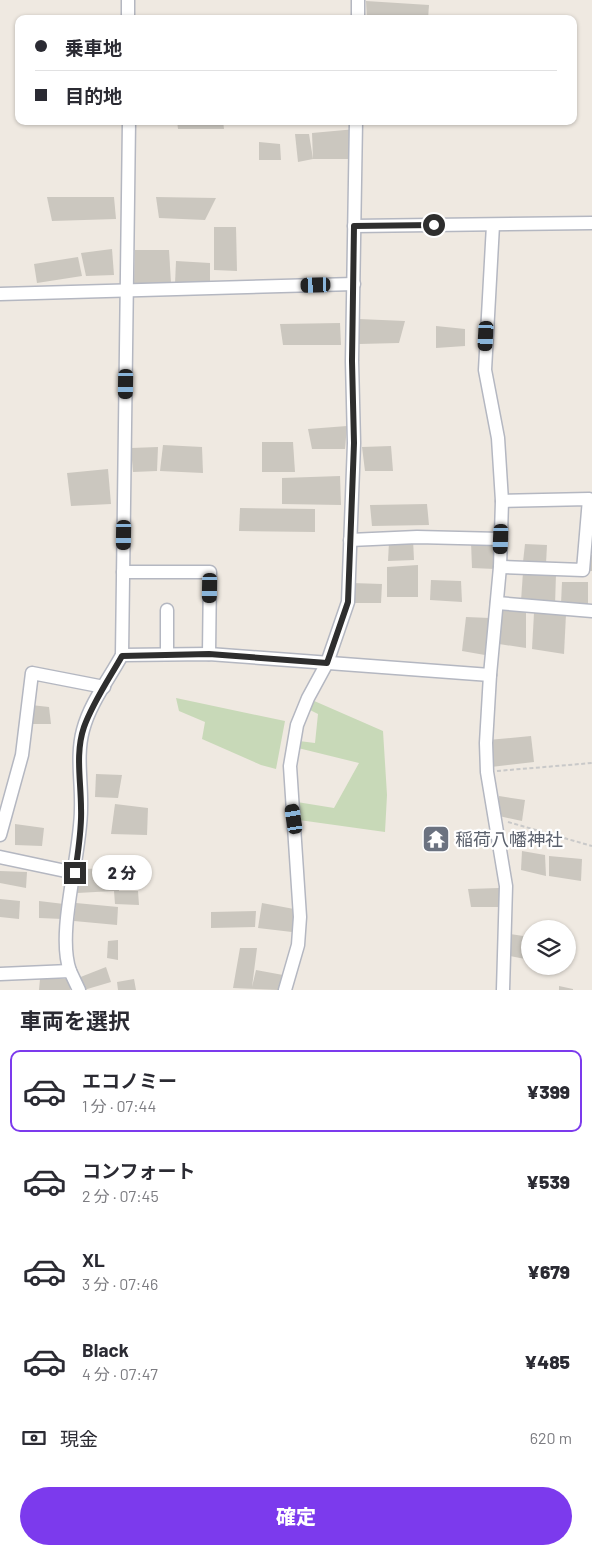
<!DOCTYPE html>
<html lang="ja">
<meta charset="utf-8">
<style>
:root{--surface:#fff;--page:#f2f2f3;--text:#2b2b33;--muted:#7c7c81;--line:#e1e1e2;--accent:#7c3aed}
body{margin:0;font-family:Barlow,"Noto Sans JP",sans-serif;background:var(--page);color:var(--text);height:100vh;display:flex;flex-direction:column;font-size:19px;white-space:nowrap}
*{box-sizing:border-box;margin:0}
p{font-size:16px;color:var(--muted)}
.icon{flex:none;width:28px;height:28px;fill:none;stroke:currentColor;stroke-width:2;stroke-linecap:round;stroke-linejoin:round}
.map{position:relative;height:990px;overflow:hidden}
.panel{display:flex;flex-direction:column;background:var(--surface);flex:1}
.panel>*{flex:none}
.hud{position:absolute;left:15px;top:15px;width:562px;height:110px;border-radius:10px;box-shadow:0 1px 4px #0004;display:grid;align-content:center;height:110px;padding:0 20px;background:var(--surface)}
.tools{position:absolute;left:521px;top:920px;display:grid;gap:10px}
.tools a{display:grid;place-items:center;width:55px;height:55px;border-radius:50%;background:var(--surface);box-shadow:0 1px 4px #0004;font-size:25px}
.end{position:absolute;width:22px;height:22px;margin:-11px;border:6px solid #2e2e2e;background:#fff;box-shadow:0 0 0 2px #fff}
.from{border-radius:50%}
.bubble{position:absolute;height:35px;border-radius:18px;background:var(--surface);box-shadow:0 1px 4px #0004;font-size:16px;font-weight:800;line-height:35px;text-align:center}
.car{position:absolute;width:15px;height:30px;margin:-15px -8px;border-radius:6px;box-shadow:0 0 4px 1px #0007;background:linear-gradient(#222 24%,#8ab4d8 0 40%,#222 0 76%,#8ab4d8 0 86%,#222 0)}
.hud b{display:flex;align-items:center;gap:18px;height:48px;font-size:19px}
.hud b+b{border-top:1px solid var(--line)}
.hud i{width:12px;height:12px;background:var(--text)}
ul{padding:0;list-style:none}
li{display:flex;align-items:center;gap:15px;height:82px;margin:0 10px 8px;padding:0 10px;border:2px solid transparent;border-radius:10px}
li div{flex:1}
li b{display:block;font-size:19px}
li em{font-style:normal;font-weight:800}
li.current{border-color:var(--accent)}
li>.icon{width:45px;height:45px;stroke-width:1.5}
h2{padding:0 20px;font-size:22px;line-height:60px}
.pay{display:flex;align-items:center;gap:12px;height:55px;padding:0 20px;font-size:19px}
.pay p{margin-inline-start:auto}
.action{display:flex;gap:10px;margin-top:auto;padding:10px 20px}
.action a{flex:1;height:58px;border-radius:30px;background:var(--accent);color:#fff;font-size:20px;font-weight:800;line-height:58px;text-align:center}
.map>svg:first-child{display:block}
</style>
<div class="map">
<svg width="592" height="990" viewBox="0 0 592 990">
<rect width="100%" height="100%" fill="#efe9e1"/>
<g fill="#c8d9b8">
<path d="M 176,698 L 285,721 L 276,769 L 261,765 L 202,739 L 205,722 L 179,711 Z"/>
<path d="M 312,700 L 383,731 L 387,795 L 385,832 L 299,820 L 297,802 L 334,808 L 359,763 L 298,748 L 299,741 L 315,743 L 318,714 L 308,709 Z"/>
</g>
<g fill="#cbc7bf">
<path d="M 366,1 L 429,5 L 428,19 L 367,19 Z"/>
<path d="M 177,121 L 223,121 L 224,129 L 178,129 Z"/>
<path d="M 356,129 L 350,159 L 313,159 L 312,133 Z"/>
<path d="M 295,134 L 309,134 L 313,159 L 298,162 Z"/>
<path d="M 259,142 L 280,144 L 281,160 L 259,160 Z"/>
<path d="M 47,197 L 114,197 L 116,219 L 52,221 Z"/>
<path d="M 156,197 L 216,198 L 205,220 L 159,218 Z"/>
<path d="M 214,227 L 236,227 L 237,271 L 214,270 Z"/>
<path d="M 112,249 L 114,275 L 86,276 L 81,253 Z"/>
<path d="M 135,250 L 169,250 L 171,283 L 134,286 Z"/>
<path d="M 78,257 L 82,276 L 37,283 L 34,264 Z"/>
<path d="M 176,261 L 210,263 L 210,283 L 175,284 Z"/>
<path d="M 359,319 L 405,321 L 399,343 L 359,344 Z"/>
<path d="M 340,323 L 341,345 L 283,345 L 280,324 Z"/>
<path d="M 436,326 L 465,329 L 465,346 L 436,348 Z"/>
<path d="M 347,426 L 345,449 L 312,449 L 308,429 Z"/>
<path d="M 262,442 L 293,442 L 295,472 L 262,472 Z"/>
<path d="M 163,445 L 202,447 L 203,473 L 160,471 Z"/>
<path d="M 391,446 L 393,471 L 365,471 L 362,447 Z"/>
<path d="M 158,447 L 157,471 L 133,472 L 131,448 Z"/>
<path d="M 108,469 L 111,504 L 71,506 L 67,473 Z"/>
<path d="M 340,476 L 341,505 L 282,504 L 282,478 Z"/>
<path d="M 427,504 L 429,525 L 372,526 L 370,505 Z"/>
<path d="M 240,508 L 315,509 L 315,532 L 239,531 Z"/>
<path d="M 413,539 L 414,560 L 388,561 L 389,542 Z"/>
<path d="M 471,542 L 493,543 L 495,569 L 472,568 Z"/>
<path d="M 525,544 L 547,545 L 546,564 L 523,562 Z"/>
<path d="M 589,555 L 592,555 L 592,571 L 588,571 Z"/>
<path d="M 418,565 L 418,597 L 387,597 L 387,567 Z"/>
<path d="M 523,572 L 556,574 L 555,605 L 521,601 Z"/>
<path d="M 431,580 L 461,581 L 462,602 L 430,600 Z"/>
<path d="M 562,582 L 588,582 L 588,606 L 561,604 Z"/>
<path d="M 352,583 L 382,584 L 381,603 L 353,603 Z"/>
<path d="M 500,608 L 526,610 L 526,648 L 499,644 Z"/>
<path d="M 534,613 L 566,614 L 564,654 L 532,649 Z"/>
<path d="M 466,617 L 490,618 L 485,655 L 462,651 Z"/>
<path d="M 31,705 L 49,707 L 51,724 L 29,724 Z"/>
<path d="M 531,736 L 534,762 L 491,767 L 488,740 Z"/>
<path d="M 96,774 L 122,775 L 118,798 L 95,797 Z"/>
<path d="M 499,796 L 525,800 L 522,821 L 499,816 Z"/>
<path d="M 115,804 L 148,808 L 147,835 L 111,834 Z"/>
<path d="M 15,824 L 44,828 L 42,846 L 15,845 Z"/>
<path d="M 522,851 L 545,855 L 546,876 L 521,870 Z"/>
<path d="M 549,856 L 582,859 L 581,881 L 549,876 Z"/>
<path d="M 118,868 L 119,891 L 138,891 L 139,905 L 115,904 L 114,891 L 77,893 L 81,869 Z"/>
<path d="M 0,871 L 27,872 L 26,888 L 0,883 Z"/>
<path d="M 499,888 L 499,907 L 471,907 L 468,889 Z"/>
<path d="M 0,899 L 20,901 L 19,919 L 0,917 Z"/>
<path d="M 39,901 L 64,904 L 63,919 L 39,918 Z"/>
<path d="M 76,903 L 118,907 L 117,925 L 74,921 Z"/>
<path d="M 262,903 L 294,909 L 292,932 L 258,928 Z"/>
<path d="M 256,911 L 255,927 L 211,928 L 211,912 Z"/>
<path d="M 510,934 L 530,937 L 530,960 L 510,956 Z"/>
<path d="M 118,940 L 118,960 L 107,958 L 108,941 Z"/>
<path d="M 240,948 L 257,948 L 252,987 L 256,970 L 283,975 L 279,990 L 233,988 Z"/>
<path d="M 106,967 L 111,982 L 84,990 L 78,978 Z"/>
<path d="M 40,979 L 70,979 L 70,990 L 39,990 Z"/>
<path d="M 134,979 L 136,990 L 118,990 L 117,982 Z"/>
<path d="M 559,986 L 573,989 L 573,990 L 559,990 Z"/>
</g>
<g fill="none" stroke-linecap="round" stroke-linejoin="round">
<g stroke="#b4b7c1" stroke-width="15">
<g id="minor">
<path d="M 128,0 L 128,19"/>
<path d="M 358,19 L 358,0"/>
<path d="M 493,225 L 485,370 L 498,438 L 502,501 L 500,567 L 490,675 L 486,743 L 487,772 L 506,886 L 503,990"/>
<path d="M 354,226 L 592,223"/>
<path d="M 0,294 L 354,284"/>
<path d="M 350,540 L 417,537 L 501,539"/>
<path d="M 500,567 L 583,570 L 589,499 L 502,501"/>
<path d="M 123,572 L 210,572 L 209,654"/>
<path d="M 497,603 L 592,611"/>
<path d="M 167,610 L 167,653"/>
<path d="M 122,655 L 209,654 L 490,675"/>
<path d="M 0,835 L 22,755 L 32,673 L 104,687"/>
<path d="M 0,857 L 75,873"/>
<path d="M 70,971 C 56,932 81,855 81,809 C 82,782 76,756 83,730 C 90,703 109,679 122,655 L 129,121"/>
<path d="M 0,974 L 70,971 L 79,990"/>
<path d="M 285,990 L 298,945 L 300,917 L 290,766 L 297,725 L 308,698 L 327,663 L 348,602 L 354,443 L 352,361 L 356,121"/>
</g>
</g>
<g stroke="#c9c9c9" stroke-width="2" stroke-dasharray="4 2.5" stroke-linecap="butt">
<path d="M 497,771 L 592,763"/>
<path d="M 508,822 L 592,846"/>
</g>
<use href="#minor" stroke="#fff" stroke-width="12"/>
</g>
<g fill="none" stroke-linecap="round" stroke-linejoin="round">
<path stroke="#2e2e2e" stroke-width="6" d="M 75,873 C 78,852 82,829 81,808 C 81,781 75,753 84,727 C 93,702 109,679 122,656 L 209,654 L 327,663 L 348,602 L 354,443 L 352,361 L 354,226 L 434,225"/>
</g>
<defs>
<g id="temple-square" transform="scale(1.4375)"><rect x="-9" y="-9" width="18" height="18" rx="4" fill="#6b7280" stroke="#fff"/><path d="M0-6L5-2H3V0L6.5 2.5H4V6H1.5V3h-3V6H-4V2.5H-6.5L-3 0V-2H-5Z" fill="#fff"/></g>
</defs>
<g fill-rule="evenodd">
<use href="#temple-square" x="436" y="839"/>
</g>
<g text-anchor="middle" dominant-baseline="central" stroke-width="4.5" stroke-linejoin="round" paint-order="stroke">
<g font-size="18" fill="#5b616d" stroke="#fff" text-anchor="start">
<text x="455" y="839">稲荷八幡神社</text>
</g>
</g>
</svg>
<div class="tools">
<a><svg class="icon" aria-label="layers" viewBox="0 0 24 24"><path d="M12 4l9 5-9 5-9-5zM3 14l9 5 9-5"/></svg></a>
</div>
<i class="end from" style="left:434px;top:225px"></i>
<i class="end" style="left:75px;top:873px"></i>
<div class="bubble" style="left:92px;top:855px;width:60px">2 分</div>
<i class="car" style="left:316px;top:285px;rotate:268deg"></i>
<i class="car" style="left:486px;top:336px;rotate:183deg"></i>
<i class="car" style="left:126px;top:384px;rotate:181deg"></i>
<i class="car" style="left:124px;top:535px;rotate:181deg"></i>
<i class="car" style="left:501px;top:539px;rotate:182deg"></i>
<i class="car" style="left:210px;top:588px;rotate:181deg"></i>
<i class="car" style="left:294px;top:819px;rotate:351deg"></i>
<div class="hud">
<b><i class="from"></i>乗車地</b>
<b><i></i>目的地</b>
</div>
</div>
<section class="panel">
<h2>車両を選択</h2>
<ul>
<li class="current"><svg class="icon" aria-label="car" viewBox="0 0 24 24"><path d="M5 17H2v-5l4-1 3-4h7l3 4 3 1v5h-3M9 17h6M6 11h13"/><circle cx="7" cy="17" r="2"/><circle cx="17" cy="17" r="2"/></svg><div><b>エコノミー</b><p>1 分 · 07:44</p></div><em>¥399</em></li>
<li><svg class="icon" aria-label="car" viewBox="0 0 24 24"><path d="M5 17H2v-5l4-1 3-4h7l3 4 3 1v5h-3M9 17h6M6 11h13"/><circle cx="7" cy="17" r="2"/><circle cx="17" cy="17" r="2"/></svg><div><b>コンフォート</b><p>2 分 · 07:45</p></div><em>¥539</em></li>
<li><svg class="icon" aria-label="car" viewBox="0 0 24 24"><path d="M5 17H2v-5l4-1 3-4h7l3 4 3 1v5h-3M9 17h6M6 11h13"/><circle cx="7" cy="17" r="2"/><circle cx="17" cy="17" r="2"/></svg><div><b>XL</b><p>3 分 · 07:46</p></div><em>¥679</em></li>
<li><svg class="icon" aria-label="car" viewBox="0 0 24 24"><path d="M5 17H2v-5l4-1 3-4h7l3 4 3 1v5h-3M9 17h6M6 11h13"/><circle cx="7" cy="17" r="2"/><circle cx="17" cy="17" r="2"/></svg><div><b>Black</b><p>4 分 · 07:47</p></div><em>¥485</em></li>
</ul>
<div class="pay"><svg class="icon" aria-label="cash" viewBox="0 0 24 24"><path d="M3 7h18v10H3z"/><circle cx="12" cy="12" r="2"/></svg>現金<p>620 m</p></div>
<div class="action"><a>確定</a></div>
</section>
